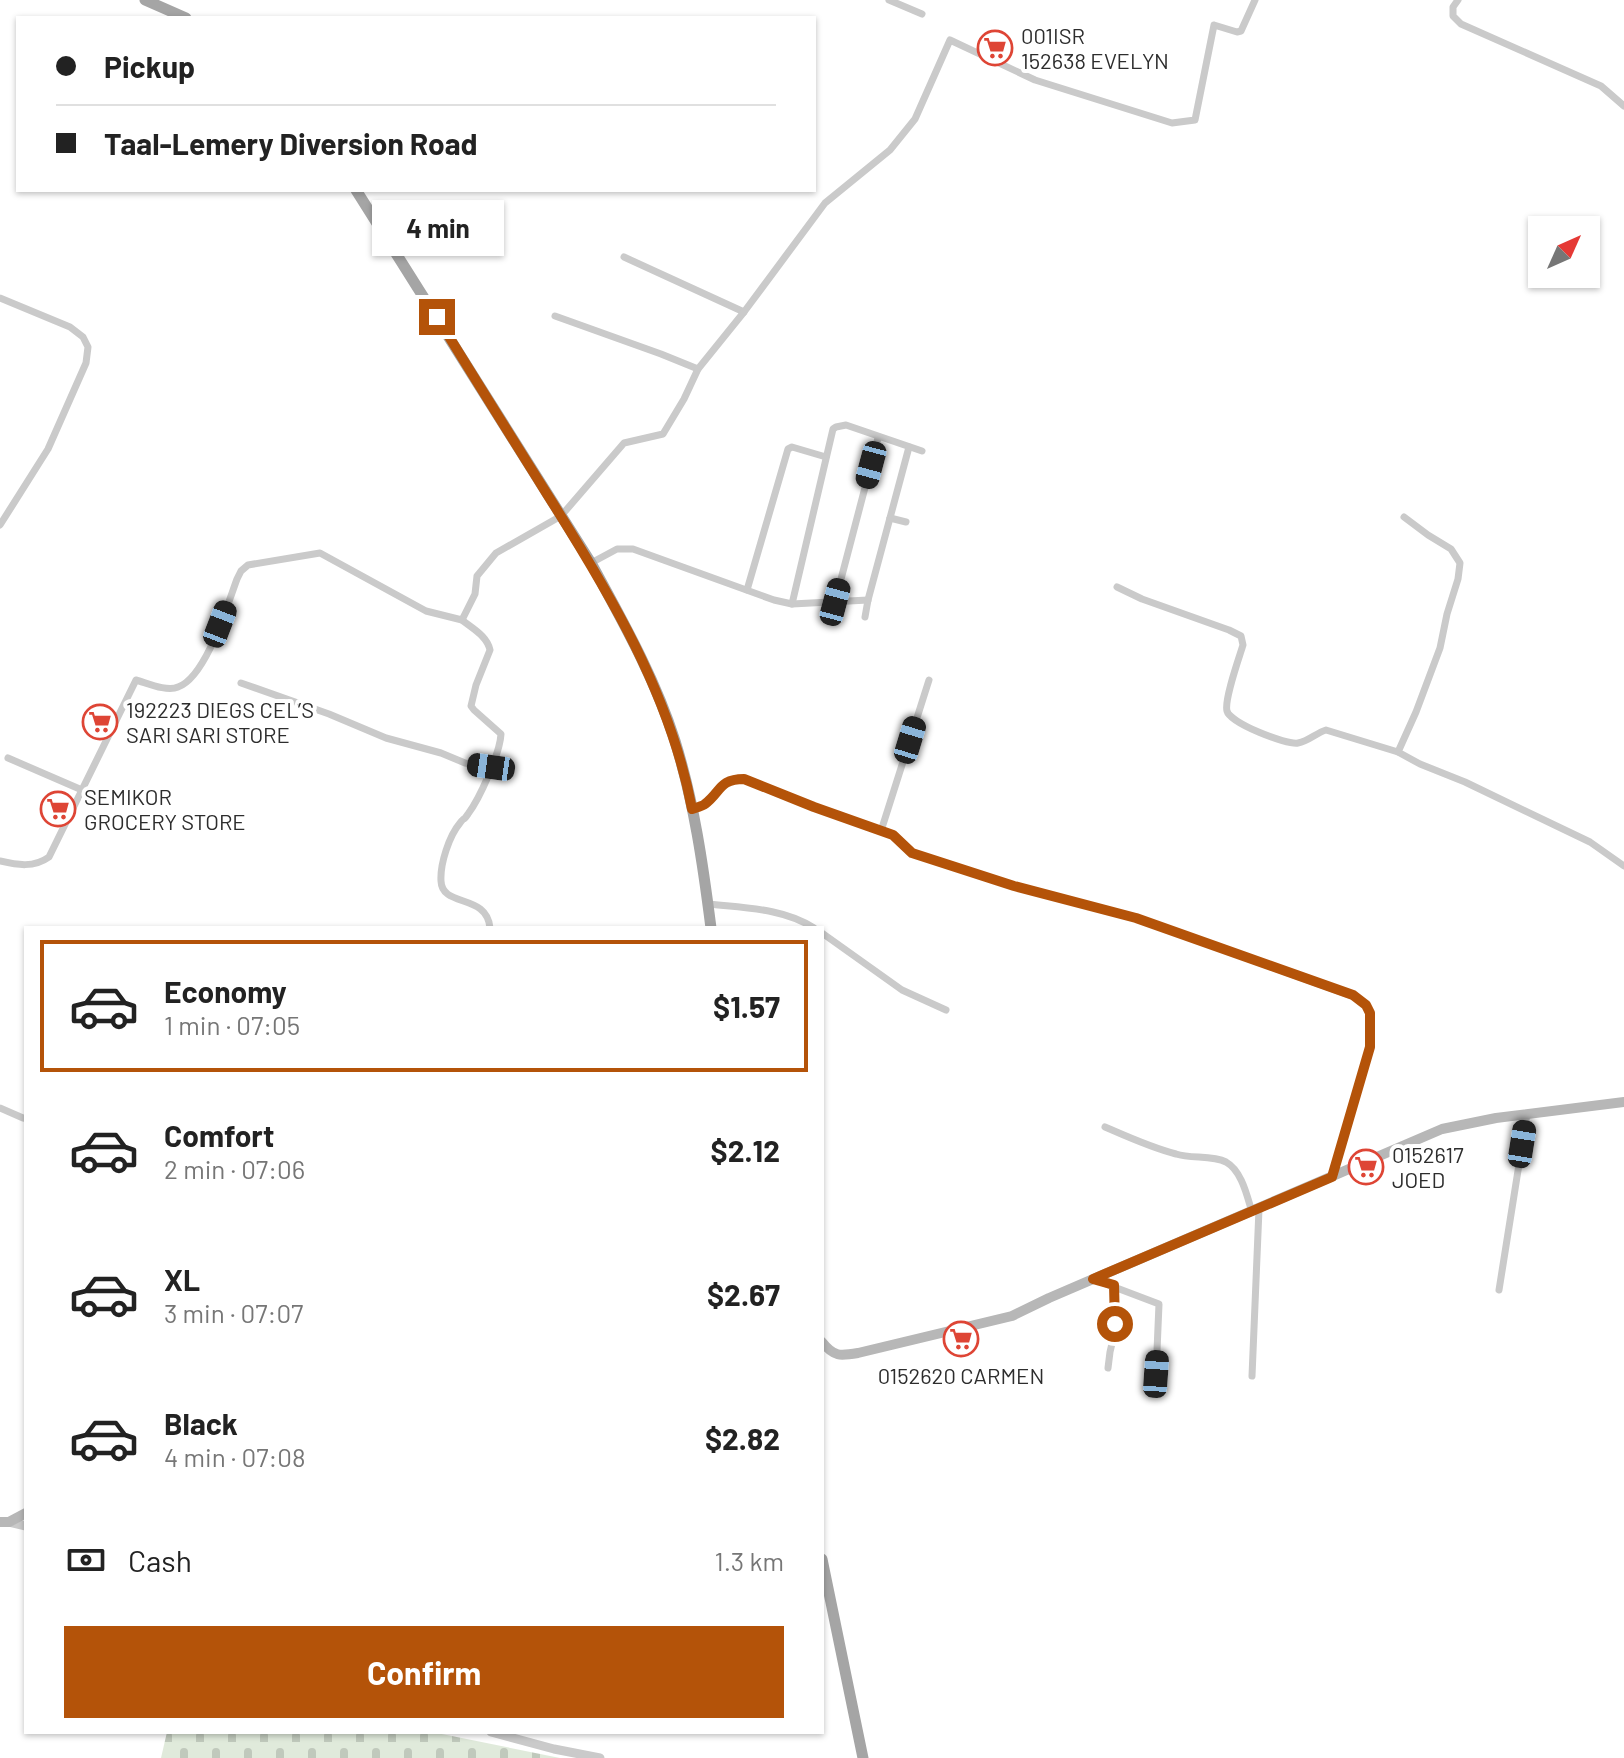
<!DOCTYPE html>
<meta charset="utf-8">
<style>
:root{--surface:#fff;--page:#f2f2f2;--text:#222;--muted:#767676;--line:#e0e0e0;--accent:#b45309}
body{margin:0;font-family:Barlow,sans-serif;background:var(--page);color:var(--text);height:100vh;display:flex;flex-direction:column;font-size:30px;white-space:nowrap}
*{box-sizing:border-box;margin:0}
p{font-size:26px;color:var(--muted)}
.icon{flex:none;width:44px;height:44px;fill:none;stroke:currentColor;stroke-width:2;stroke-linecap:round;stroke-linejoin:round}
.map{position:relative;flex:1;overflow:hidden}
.details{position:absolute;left:24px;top:926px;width:800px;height:808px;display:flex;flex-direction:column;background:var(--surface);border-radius:0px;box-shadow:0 2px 6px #0004}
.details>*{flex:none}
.hud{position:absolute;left:16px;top:16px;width:800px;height:176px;border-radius:0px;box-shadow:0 2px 6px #0004;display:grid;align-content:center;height:176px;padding:0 40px;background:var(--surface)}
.needle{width:52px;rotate:45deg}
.tools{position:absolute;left:1528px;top:216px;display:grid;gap:16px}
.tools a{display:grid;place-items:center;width:72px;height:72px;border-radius:0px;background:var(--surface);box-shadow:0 2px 6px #0004;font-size:40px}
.end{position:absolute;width:36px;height:36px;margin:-18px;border:10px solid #b45309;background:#fff;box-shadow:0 0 0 4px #fff}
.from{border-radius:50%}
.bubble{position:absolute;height:56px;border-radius:0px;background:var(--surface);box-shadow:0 2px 6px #0004;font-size:26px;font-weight:700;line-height:56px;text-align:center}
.car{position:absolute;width:24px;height:48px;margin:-24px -12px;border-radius:10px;box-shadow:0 0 6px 2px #0007;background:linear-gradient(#222 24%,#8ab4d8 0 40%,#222 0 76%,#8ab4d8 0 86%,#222 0)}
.hud b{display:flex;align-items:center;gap:28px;height:76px;font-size:30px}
.hud b+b{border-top:2px solid var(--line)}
.hud i{width:20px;height:20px;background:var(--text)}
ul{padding:14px 0 0;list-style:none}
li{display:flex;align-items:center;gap:24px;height:132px;margin:0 16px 12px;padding:0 24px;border:4px solid transparent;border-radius:0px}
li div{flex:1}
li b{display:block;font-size:30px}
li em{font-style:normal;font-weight:700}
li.on{border-color:var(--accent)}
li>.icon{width:72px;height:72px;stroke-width:1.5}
.pay{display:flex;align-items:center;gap:20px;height:88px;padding:0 40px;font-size:30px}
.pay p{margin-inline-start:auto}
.primary-button{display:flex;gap:16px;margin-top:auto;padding:16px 40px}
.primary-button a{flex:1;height:92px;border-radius:0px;background:var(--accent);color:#fff;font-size:32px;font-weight:700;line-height:92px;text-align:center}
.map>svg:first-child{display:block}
</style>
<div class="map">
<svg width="1624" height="1758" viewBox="0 0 1624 1758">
<defs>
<pattern id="cemetery-stones" width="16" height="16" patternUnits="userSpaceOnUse" patternTransform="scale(2)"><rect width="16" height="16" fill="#e0eadb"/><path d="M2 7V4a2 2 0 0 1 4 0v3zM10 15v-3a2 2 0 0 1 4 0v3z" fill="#c0c9bc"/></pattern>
</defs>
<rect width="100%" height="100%" fill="#fff"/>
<path fill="url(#cemetery-stones)" d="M 167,1732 L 432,1732 L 560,1758 L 161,1758 Z"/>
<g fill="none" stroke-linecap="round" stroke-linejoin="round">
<g stroke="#cacaca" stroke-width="7">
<path d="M 889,0 L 922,14"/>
<path d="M 1458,0 L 1453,7 L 1453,16 L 1461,24 L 1601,86 L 1624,106"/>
<path d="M 624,257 L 744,312"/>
<path d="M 0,298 L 70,327 L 83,337 L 88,347 L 86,363 L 48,449 L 0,525"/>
<path d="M 555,316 L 661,354 L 698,369"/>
<path d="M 1404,517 L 1428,535 L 1451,549 L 1460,563 L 1458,579 L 1447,614 L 1440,648 L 1416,712 L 1398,752 L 1420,764 L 1465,782 L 1590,842 L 1624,866"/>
<path d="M 890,518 L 906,522"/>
<path d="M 591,563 L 617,549 L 633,549 L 774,600 L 792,604 L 868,600"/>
<path d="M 1117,587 L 1142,599 L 1229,630 L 1241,636 L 1243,645 C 1239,658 1224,700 1227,711 C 1230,723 1286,745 1298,743 C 1309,741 1316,733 1326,730 L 1398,752"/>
<path d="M 747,590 L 788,449 L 792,447 L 826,457"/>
<path d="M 835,602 L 878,438"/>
<path d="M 792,604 L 833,429 L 836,427 L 846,425 L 922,451"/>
<path d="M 865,617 L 868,600 L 909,447"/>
<path d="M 462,620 C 473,629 487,636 490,650 L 476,685 L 471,706 L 474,710 L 501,734 C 500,753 480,798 468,814 C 462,823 466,815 460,823 C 449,836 440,864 441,881 C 442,908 487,893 490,928"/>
<path d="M 241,683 L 329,714 L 386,738 L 441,753 L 465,763 L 491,767"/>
<path d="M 8,758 L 82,790"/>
<path d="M 692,809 C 695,808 703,806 705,804 C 721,792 719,779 744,779 L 814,807 L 893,835 L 912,853 L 1014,886 L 1136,918 L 1360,999 L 1366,1005 L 1370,1013 L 1370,1047 L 1333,1176"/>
<path d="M 881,831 L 929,680"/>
<path d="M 0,861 C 17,865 34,868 49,857 L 136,680 C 147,683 167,692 178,687 C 206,677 227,606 237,579 L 241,571 L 248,565 L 320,553 L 426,611 L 462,620 L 475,594 L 477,576 L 496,553 L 561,516 L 624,443 L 663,434 L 684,399 L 698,369 L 744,312 L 825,203 L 890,150 L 915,119 L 950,40 L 1035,80 L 1172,123 L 1195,120 L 1214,25 L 1237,32 L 1241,31 L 1255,0"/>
<path d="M 708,904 C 744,908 783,908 814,928"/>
<path d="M 822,933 L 902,990 L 946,1010"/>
<path d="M 0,1108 L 23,1118"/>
<path d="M 1105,1127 C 1128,1137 1152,1148 1176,1154 C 1191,1159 1212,1155 1226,1162 C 1242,1171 1247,1196 1252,1212"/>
<path d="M 1093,1279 L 1159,1304 L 1156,1374"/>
<path d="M 1499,1290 L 1527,1114"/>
<path d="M 1108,1368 L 1110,1352 L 1114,1335 L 1114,1285"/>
<path d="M 1252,1376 L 1259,1209"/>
</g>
<g stroke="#cacaca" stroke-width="9">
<path d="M 9,1522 L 26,1526"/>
<path d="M 491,1732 L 554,1749 L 600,1758"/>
</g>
<g stroke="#b7b7b7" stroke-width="10">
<path d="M 822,1342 C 834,1357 840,1356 858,1353 L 1012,1316 L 1049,1298 L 1442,1129 L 1496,1118 L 1624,1102"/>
<path d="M 0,1522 L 9,1522 L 26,1513"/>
</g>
<g stroke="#a5a5a5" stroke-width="11">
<path d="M 145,0 L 186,18"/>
<path d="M 356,190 L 591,563 C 622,620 655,678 675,741 C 694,802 703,865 711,928"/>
<path d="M 822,1559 L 863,1758"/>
</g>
</g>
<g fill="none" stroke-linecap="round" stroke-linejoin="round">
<path stroke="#b45309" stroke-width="10" d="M 437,317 C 473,376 510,435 547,494 C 609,592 670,693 692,809 C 695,808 703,806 705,804 C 721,792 719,779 744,779 L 814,807 L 893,835 L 912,853 L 1014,886 L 1136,918 L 1353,995 L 1366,1005 L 1370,1013 L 1370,1047 L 1332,1177 L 1093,1279 L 1114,1285 L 1115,1324"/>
</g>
<defs>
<g id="supermarket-ring" transform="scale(1.8)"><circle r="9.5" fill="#fff" stroke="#de4535" stroke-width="1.5"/><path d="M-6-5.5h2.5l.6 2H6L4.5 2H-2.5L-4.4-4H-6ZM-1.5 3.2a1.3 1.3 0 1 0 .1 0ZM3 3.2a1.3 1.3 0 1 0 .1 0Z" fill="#de4535"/></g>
</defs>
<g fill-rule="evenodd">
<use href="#supermarket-ring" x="995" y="48"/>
<use href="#supermarket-ring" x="100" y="722"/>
<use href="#supermarket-ring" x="58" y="809"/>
<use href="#supermarket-ring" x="1366" y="1167"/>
<use href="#supermarket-ring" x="961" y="1339"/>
</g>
<g text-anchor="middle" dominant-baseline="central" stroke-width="8" stroke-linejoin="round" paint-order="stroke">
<g font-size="22" fill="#2d2d2d" stroke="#fff" text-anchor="start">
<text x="1021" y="35">001ISR<tspan x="1021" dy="25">152638 EVELYN</tspan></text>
<text x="126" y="709">192223 DIEGS CEL’S<tspan x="126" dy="25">SARI SARI STORE</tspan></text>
<text x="84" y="796">SEMIKOR<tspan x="84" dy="25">GROCERY STORE</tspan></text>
<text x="1392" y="1154">0152617<tspan x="1392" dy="25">JOED</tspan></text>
<text x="961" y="1375" text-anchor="middle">0152620 CARMEN</text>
</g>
</g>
</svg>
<div class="tools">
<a><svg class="needle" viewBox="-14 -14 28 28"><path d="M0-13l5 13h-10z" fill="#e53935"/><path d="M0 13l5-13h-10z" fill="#767676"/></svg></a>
</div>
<i class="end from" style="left:1115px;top:1324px"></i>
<i class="end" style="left:437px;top:317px"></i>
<div class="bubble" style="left:372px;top:200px;width:132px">4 min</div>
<i class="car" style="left:871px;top:465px;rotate:195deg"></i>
<i class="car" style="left:835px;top:602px;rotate:15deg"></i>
<i class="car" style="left:220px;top:624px;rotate:21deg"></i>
<i class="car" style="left:910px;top:740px;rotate:17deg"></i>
<i class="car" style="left:491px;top:767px;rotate:278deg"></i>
<i class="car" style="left:1522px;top:1144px;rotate:9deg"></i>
<i class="car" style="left:1156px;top:1374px;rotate:4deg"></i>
<div class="hud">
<b><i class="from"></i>Pickup</b>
<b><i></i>Taal-Lemery Diversion Road</b>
</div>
<section class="details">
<ul>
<li class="on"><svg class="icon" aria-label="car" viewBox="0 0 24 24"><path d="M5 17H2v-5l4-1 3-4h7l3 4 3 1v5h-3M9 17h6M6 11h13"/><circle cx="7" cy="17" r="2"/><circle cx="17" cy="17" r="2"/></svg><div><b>Economy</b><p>1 min · 07:05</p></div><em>$1.57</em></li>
<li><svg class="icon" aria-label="car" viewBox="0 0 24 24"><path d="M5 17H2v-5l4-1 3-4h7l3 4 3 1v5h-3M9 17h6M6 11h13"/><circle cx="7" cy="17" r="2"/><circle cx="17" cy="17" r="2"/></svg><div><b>Comfort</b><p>2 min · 07:06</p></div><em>$2.12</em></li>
<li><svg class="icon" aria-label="car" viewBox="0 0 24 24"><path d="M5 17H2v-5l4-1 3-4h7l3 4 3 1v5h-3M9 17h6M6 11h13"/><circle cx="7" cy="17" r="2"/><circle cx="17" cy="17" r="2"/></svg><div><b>XL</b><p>3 min · 07:07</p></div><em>$2.67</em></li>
<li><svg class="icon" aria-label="car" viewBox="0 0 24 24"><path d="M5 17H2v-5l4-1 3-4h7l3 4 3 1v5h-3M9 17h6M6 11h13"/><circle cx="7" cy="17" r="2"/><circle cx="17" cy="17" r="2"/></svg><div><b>Black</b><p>4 min · 07:08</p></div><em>$2.82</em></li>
</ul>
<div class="pay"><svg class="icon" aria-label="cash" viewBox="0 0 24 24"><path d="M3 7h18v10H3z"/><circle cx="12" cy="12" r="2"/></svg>Cash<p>1.3 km</p></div>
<div class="primary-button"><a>Confirm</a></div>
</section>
</div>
